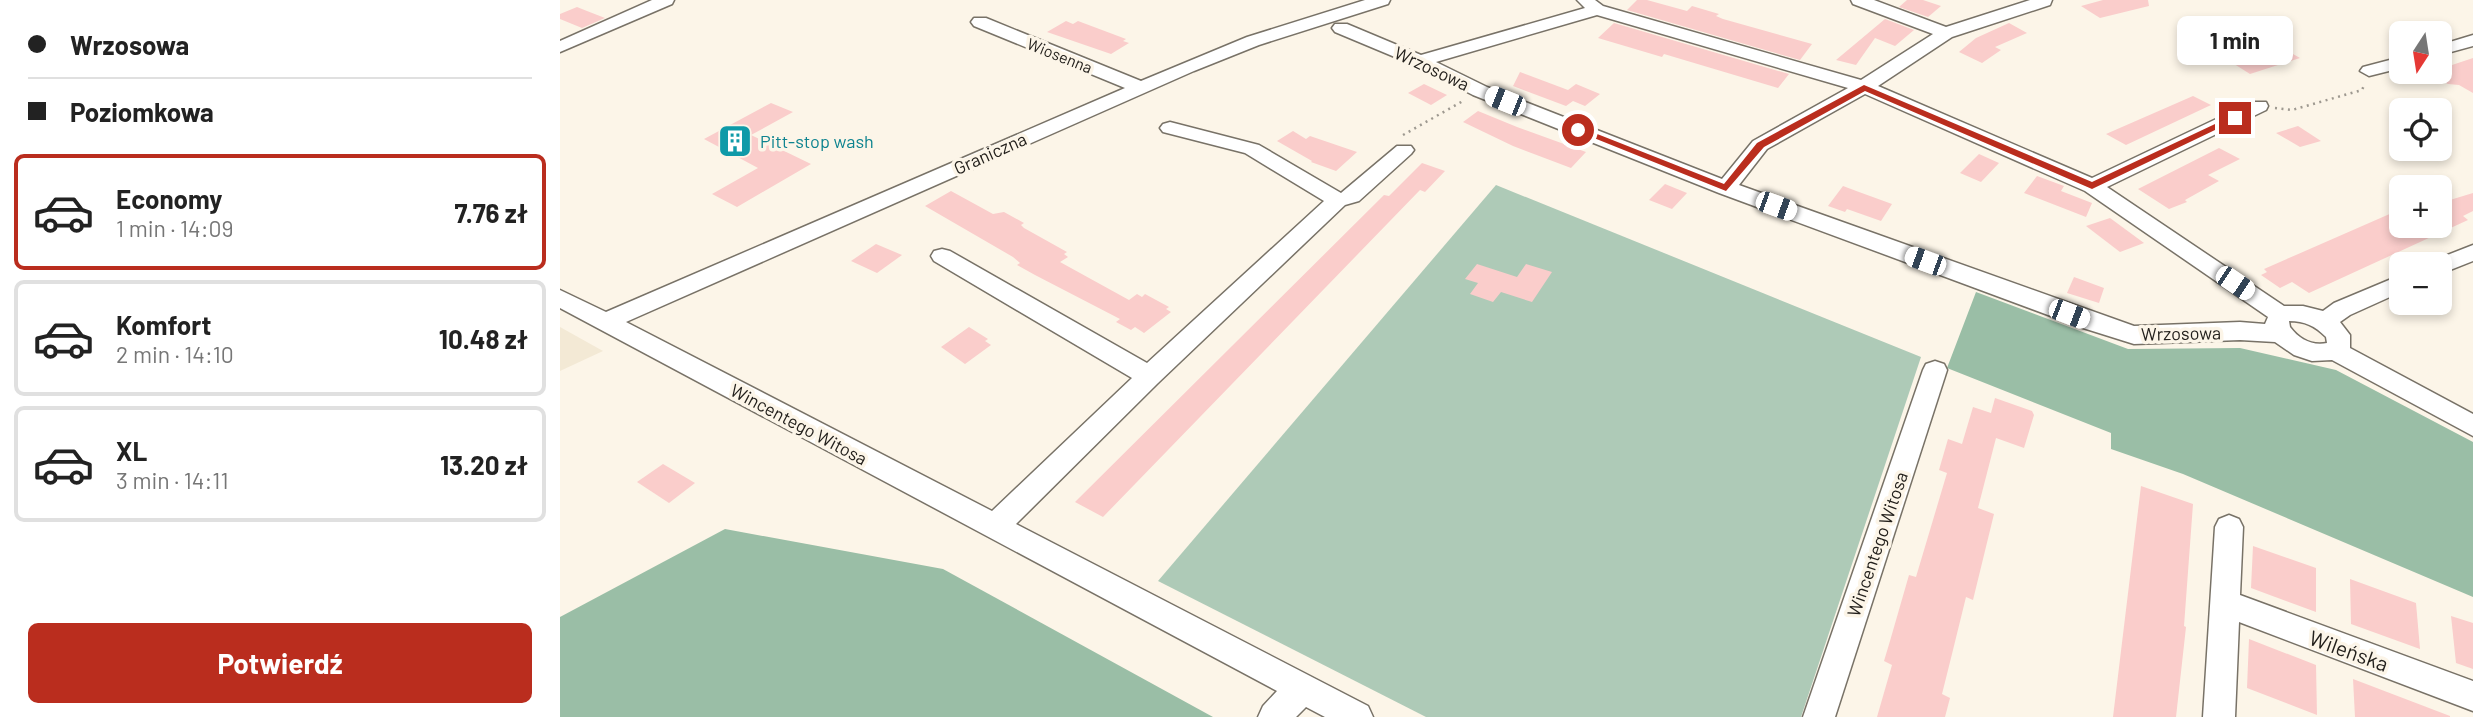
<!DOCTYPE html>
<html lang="pl">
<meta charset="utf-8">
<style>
:root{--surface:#fff;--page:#f2f2f2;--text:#222;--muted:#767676;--line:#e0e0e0;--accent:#ba2d1e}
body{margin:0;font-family:Barlow,sans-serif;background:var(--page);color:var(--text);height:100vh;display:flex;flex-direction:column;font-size:26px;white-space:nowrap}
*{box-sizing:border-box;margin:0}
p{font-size:23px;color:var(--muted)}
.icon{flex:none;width:38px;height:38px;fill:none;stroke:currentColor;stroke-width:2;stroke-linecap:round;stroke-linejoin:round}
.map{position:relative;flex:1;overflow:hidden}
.drawer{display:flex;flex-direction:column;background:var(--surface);width:560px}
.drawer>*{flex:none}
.top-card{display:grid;align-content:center;height:154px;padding:0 28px;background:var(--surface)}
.needle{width:46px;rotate:192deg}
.fabs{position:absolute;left:1829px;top:21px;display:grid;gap:14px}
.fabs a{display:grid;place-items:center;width:63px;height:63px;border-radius:10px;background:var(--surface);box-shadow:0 4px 10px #0003;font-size:35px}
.end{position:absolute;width:32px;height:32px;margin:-16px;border:9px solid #ba2d1e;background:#fff;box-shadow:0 0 0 4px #fff}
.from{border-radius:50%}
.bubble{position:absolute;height:49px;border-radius:10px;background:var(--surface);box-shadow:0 4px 10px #0003;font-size:23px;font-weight:700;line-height:49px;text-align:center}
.car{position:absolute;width:21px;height:42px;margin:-21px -10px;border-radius:9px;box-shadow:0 0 5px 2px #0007;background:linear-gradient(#fff 24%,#345 0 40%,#fff 0 76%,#345 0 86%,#fff 0)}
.top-card b{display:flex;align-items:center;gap:24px;height:66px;font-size:26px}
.top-card b+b{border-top:2px solid var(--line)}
.top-card i{width:18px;height:18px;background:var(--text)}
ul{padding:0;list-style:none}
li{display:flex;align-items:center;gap:21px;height:116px;margin:0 14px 10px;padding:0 14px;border:4px solid var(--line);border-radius:10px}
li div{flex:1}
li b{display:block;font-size:26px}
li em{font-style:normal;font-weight:700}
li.selected{border-color:var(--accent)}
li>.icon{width:63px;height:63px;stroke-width:1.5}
.primary-button{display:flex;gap:14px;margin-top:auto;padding:14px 28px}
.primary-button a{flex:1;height:80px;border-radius:10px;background:var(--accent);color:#fff;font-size:28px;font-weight:700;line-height:80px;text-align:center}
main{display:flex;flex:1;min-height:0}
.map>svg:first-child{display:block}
</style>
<main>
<section class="drawer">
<div class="top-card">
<b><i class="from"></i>Wrzosowa</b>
<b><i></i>Poziomkowa</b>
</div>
<ul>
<li class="selected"><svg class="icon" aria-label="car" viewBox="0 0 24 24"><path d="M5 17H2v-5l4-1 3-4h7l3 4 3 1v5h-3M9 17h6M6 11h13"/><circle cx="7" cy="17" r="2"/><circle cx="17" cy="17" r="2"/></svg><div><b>Economy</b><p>1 min · 14:09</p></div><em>7.76 zł</em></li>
<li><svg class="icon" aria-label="car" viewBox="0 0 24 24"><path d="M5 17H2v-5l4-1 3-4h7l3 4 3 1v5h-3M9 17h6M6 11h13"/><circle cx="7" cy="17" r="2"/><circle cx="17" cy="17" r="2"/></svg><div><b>Komfort</b><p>2 min · 14:10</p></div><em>10.48 zł</em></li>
<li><svg class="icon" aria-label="car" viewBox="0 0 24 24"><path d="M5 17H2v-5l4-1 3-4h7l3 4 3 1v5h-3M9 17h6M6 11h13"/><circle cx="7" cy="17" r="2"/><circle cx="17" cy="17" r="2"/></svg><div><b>XL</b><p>3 min · 14:11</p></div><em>13.20 zł</em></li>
</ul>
<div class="primary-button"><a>Potwierdź</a></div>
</section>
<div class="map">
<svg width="1913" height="717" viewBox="0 0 1913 717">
<rect width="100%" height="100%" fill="#fcf5e8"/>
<path fill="#f3e9d5" d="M 0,327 L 43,351 L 0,371 Z"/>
<path fill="#aecab7" d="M 936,185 L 1361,357 L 1241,717 L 866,717 L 598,581 Z"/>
<g fill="#9abea6">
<path d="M 1416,292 L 1568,349 L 1680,348 L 1776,370 L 1913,442 L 1913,597 L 1623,474 L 1551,449 L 1551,433 L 1387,368 Z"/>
<path d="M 165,529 L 383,569 L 653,717 L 0,717 L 0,617 Z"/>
</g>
<g fill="#facdcb">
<path d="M 1077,0 L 1087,0 L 1127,11 L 1132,6 L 1159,14 L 1156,16 L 1163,19 L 1252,44 L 1240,60 L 1067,10 Z"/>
<path d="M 1347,0 L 1363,0 L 1381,6 L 1368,17 L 1339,7 Z"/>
<path d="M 1543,0 L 1588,0 L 1589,6 L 1540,18 L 1521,6 Z"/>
<path d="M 17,7 L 27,11 L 45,18 L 22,28 L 0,19 L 0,14 Z"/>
<path d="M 1325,19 L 1354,30 L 1335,46 L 1315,38 L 1296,65 L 1276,60 Z"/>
<path d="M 506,21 L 513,24 L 518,21 L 566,39 L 563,41 L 569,43 L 551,54 L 487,32 Z"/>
<path d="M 1054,23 L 1229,74 L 1218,88 L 1104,54 L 1102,57 L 1038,38 Z"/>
<path d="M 1449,23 L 1467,33 L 1435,47 L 1441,50 L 1422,63 L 1399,52 L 1416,38 Z"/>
<path d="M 1721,47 L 1740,58 L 1690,74 L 1671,62 Z"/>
<path d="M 1913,58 L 1913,93 L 1899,85 L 1888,84 L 1867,73 L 1880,72 L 1880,69 Z"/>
<path d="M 960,72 L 1008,90 L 1016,84 L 1040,94 L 1025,106 L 1013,101 L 1006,106 L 953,86 Z"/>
<path d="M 864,84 L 887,95 L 871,105 L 848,93 Z"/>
<path d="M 1633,96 L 1651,105 L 1566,145 L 1546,134 Z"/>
<path d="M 211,103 L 233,112 L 191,135 L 251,164 L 177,207 L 152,194 L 198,168 L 144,139 Z"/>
<path d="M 918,111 L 957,127 L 1026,152 L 1011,168 L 953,146 L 903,122 Z"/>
<path d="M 1738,126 L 1761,141 L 1740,147 L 1716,133 Z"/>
<path d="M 733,131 L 746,139 L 750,136 L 797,152 L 776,171 L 751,162 L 752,161 L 717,141 Z"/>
<path d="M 1659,148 L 1680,159 L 1648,175 L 1659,181 L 1625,200 L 1627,202 L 1609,209 L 1578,189 Z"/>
<path d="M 1419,154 L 1439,163 L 1421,182 L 1400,173 Z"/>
<path d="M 862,163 L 885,171 L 865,192 L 860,190 L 543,517 L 515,502 L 824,195 L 829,196 Z"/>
<path d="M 1477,176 L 1504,186 L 1501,191 L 1532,203 L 1526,217 L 1464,193 Z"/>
<path d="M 1105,184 L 1127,193 L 1112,209 L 1089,200 Z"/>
<path d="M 1283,186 L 1299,192 L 1332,204 L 1321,221 L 1287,209 L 1285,212 L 1268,206 Z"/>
<path d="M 391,191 L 433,214 L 444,212 L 464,223 L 461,225 L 464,228 L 507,252 L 504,254 L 508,257 L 500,262 L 569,300 L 577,294 L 582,297 L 585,294 L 609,307 L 606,309 L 611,312 L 584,333 L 575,327 L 571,330 L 556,322 L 560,319 L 475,275 L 457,265 L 460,263 L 453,257 L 365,206 Z"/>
<path d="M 1913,193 L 1913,211 L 1903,216 L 1908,220 L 1749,293 L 1732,282 L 1720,288 L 1701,275 L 1707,272 L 1704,269 L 1841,209 L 1841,226 L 1880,226 L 1880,203 Z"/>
<path d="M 1550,218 L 1584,243 L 1560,252 L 1526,226 Z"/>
<path d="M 316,244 L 342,255 L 317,273 L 291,261 Z"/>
<path d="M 917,264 L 957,277 L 966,264 L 992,272 L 972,302 L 941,292 L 933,302 L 910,294 L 918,283 L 905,279 Z"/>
<path d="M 1514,277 L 1544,288 L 1539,303 L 1507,293 Z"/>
<path d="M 409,327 L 428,339 L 425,341 L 431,345 L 405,364 L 381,347 Z"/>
<path d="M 1435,398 L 1472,411 L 1474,415 L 1464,448 L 1436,438 L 1418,508 L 1434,514 L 1413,600 L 1406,597 L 1392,654 L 1382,694 L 1390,698 L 1385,717 L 1317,717 L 1332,665 L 1324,661 L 1330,641 L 1349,575 L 1356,577 L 1387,473 L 1379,470 L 1388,439 L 1402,444 L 1413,407 L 1431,413 Z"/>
<path d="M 103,464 L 135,483 L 109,503 L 77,482 Z"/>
<path d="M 1581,486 L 1633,504 L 1624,626 L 1626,627 L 1616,717 L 1553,717 Z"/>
<path d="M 1693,546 L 1756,568 L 1756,612 L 1691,588 Z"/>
<path d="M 1790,579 L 1856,603 L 1860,649 L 1791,624 Z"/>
<path d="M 1891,616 L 1913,623 L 1913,669 L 1896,663 Z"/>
<path d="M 1689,639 L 1756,665 L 1757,715 L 1687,688 Z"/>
<path d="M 1793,679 L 1890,716 L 1890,717 L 1795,717 Z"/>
</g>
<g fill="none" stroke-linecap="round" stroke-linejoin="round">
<g stroke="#787267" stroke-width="3">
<g id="minor">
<path d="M 92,0 L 114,0 L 112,4 L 0,52 L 0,41 Z"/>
<path d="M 805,0 L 830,0 L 828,4 L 699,45 L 634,71 L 66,322 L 432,511 L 572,378 L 374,261 L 371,256 L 374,251 L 382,249 L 390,251 L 587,363 L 764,201 L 685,153 L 603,132 L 600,128 L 603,124 L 610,122 L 699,145 L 781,193 L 837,146 L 851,146 L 854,150 L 851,154 L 799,201 L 785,205 L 598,383 L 456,524 L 808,706 L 813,717 L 765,717 L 746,707 L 736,717 L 698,717 L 703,706 L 717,691 L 0,308 L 0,290 L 46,312 L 565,88 L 414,26 L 411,22 L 414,18 L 426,18 L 581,81 L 687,37 Z"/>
<path d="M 1017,0 L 1035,0 L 1043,6 L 1301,80 L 1373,34 L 1293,4 L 1291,0 L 1314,0 L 1386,27 L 1470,0 L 1492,0 L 1490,5 L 1392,37 L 1318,86 L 1532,178 L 1692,102 L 1706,102 L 1708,106 L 1706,110 L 1547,187 L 1724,306 L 1743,306 L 1763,311 L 1774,303 L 1841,275 L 1841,292 L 1790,315 L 1780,322 L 1790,335 L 1790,348 L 1913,414 L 1913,436 L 1772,360 L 1752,361 L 1734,355 L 1715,342 L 1680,340 L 1574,344 L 1523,328 L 1159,193 L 913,95 L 854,65 L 775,32 L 772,28 L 775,24 L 787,24 L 861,55 L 1025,8 ZM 1037,15 L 1288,88 L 1193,141 L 1162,179 L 927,87 L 876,62 ZM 1305,94 L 1525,191 L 1708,317 L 1705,324 L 1680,322 L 1574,326 L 1179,185 L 1207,149 ZM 1729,321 C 1745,321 1755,326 1766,337 L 1767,343 C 1752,346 1739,339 1730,327 Z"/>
<path d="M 1913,35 L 1913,46 L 1880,55 L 1880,45 Z"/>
<path d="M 1841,57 L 1841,68 L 1809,76 L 1800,71 L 1803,67 Z"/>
<path d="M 1913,245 L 1913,261 L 1880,274 L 1880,264 L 1870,264 L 1872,261 Z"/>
<path d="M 1375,361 L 1384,364 L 1387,370 L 1275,717 L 1243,717 L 1363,370 L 1366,364 Z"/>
<path d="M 1669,515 L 1679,519 L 1683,527 L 1680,595 L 1913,681 L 1913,711 L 1679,622 L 1675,717 L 1643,717 L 1655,527 L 1659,519 Z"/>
</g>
</g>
<g stroke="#9e9990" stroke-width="2.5" stroke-dasharray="2 4.5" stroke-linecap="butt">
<path d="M 1715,108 L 1732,110 L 1802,90 L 1805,83"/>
<path d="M 843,135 L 903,101"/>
</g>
<use href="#minor" fill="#fff" fill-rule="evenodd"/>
</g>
<path fill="#ba2d1e" d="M 1304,85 L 1532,182 L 1672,116 L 1680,118 L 1532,189 L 1305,91 L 1204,147 L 1166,191 L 1014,130 L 1022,128 L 1164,184 L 1197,143 Z"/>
<defs>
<g id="building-square" transform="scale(1.75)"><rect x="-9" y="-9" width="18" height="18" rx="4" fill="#0f9aa8" stroke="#fcf5e8"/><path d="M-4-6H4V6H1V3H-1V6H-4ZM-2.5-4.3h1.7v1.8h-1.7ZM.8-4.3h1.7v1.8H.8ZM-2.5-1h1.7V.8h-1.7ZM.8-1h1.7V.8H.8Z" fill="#fff"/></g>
</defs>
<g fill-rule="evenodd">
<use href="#building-square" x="175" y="141"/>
</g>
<g text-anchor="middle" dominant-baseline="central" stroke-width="7" stroke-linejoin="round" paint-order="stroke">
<g font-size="16" fill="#23201c" stroke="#fcf5e8">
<text transform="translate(500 55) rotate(22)">Wiosenna</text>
</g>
<g font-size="18" fill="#23201c" stroke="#fcf5e8">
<text transform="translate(872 68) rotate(25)">Wrzosowa</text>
<text transform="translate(430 153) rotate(-24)">Graniczna</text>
<text transform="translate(1621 333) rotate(-1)">Wrzosowa</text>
<text transform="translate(239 424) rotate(28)">Wincentego Witosa</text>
<text transform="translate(1317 544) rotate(-71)">Wincentego Witosa</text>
</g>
<g font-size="18" fill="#0d838f" stroke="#fcf5e8" text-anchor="start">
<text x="200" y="141">Pitt-stop wash</text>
</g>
<g font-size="21" fill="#23201c" stroke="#fcf5e8">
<text transform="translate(1789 650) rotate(20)">Wileńska</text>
</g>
</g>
</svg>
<div class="fabs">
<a><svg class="needle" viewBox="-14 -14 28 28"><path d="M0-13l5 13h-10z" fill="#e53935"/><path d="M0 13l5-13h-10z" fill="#767676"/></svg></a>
<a><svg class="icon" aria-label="locate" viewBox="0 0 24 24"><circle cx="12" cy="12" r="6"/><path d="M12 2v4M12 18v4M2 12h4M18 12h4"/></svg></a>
<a>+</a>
<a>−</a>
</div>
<i class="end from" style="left:1018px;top:130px"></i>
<i class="end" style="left:1675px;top:118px"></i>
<div class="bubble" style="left:1617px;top:16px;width:116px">1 min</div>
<i class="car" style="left:945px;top:101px;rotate:292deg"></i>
<i class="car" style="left:1216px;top:206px;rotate:110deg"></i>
<i class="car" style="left:1365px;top:261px;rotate:290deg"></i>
<i class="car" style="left:1675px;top:283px;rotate:124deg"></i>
<i class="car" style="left:1509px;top:314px;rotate:111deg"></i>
</div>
</main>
